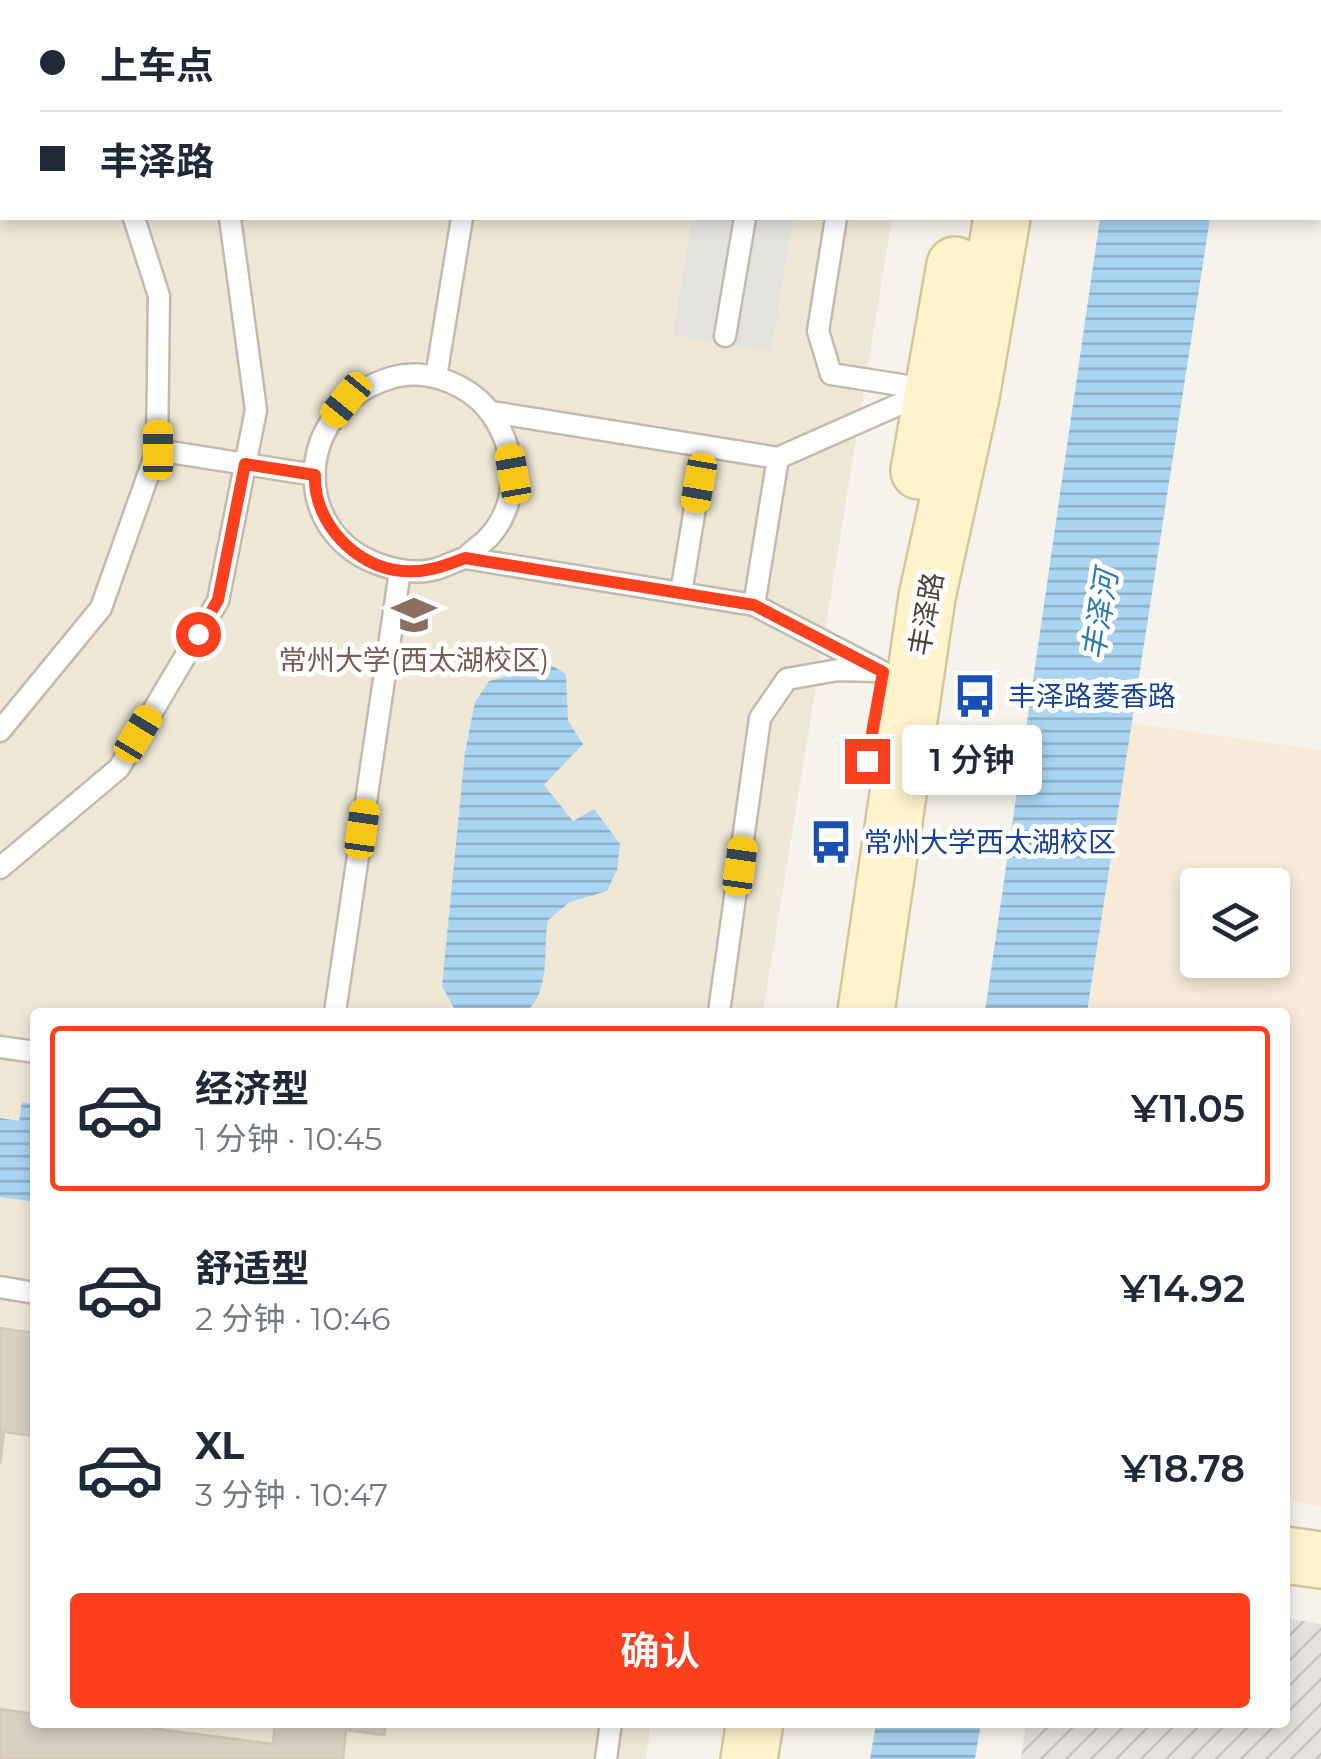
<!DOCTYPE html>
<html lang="zh">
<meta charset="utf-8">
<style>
:root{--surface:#fff;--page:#f2f2f3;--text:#1f2937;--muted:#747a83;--line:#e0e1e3;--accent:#fc3f1d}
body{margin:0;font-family:Montserrat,"Noto Sans SC",sans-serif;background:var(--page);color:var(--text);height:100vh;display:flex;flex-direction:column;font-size:38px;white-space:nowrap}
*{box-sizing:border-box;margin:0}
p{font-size:32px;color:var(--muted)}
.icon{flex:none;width:55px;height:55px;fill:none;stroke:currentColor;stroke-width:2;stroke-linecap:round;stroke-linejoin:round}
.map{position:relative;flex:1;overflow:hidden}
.drawer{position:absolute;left:30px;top:1008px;width:1260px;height:720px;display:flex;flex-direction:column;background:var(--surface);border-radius:10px;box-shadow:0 5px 15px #0003}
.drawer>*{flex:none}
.top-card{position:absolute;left:0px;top:0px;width:1322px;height:220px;box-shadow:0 5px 15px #0003;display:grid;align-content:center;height:220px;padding:0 40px;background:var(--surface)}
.fabs{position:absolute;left:1180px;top:868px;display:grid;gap:20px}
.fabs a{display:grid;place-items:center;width:110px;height:110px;border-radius:10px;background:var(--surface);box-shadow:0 5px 15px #0003;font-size:50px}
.end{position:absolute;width:45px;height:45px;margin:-22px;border:12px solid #fc3f1d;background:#fff;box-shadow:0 0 0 5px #fff}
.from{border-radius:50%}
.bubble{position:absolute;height:70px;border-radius:10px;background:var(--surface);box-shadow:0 5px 15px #0003;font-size:32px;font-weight:600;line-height:70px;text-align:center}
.car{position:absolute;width:30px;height:60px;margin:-30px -15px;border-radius:12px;box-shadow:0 0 8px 2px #0007;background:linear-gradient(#f5c518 24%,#345 0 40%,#f5c518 0 76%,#345 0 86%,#f5c518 0)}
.top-card b{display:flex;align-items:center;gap:35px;height:95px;font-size:38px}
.top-card b+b{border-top:2px solid var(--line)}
.top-card i{width:25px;height:25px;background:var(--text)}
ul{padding:18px 0 0;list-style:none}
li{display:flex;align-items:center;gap:30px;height:165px;margin:0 20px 15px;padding:0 20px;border:5px solid transparent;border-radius:10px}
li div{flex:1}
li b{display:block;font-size:38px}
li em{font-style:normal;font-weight:600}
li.selected{border-color:var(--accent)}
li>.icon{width:90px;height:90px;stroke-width:1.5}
.cta{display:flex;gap:20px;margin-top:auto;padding:20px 40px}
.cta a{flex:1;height:115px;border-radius:10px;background:var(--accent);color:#fff;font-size:40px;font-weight:600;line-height:115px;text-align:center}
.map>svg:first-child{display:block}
</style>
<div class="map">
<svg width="1321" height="1759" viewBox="0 0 1321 1759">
<defs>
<pattern id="industrial-furrows" width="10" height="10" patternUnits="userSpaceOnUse" patternTransform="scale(2.5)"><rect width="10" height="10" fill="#e6e2dd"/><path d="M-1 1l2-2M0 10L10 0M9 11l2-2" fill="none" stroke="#c7c3be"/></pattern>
<pattern id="water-rules" width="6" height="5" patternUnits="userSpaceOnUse" patternTransform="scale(2.5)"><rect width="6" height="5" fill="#a9d4f2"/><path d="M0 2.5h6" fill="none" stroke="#8caec5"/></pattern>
</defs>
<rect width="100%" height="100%" fill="#f6f3ec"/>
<path fill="#f7ead8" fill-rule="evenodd" d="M 1131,723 L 1321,750 L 1321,1506 L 1285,1500 L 1285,1012 L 1087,1012 ZM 1198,885 L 1272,885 L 1272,960 L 1198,960 Z"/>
<path fill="url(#industrial-furrows)" d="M 1285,1618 L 1321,1624 L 1321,1759 L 1021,1759 L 1026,1723 L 1285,1722 Z"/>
<path fill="#efe8d6" d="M 0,0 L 927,0 L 2,2 L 2,218 L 892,218 L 763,1012 L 35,1012 L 35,1722 L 651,1723 L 646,1759 L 0,1759 Z"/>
<path fill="#e5e3e0" d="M 692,218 L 793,218 L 771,352 L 673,335 Z"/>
<g fill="url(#water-rules)">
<path d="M 1100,218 L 1210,218 L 1087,1012 L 985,1012 Z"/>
<path d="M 551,665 L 566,674 L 568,721 L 583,744 L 544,785 L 573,821 L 594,809 L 620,844 L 617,870 L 607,891 L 570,902 L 548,920 C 542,952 552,989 526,1012 L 456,1012 L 442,986 L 465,752 L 475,702 L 489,681 Z"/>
<path d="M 22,1102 L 35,1104 L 35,1202 L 0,1197 L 0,1118 L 19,1121 Z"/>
<path d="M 876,1723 L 981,1723 L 975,1759 L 870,1759 Z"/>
</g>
<g fill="#d8cfc1" stroke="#d3c7b4" stroke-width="2.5">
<path d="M 1,68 L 2,207 L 0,209 L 0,69 Z"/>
<path d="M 0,1328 L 35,1333 L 35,1436 L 4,1432 L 0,1464 Z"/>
<path d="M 0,1709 L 35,1714 L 35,1722 L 104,1722 L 273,1744 L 275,1722 L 386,1722 L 384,1735 L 346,1730 L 343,1759 L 0,1759 Z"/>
</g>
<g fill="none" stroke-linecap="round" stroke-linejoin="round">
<g stroke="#c2bbae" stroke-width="25">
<g id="lane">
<path d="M 96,0 L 98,2"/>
<path d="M 852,0 L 868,2"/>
<path d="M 496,2 L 496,0"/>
<path d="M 782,2 L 783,0"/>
<path d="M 0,7 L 2,8"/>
<path d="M 836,218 L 818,331 L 831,374 L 933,390"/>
<path d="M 725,336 L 745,218"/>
<path d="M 436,377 L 462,218"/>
<path d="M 492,412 L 778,458 L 927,392"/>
<path d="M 157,450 L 315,475"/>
<path d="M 465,558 C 472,551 481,545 488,538 C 525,499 516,435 479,400 C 457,381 424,369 394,377 C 295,404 285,535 384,566 C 400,571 419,574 436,569 C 446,566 455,561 465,558 L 754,605 L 883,672"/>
<path d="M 681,593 L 705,447"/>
<path d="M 754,605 L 778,458"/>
<path d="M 0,731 L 101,608 L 157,450 L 159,296 L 134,218"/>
<path d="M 0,868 L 119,768 L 218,601 L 256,410 L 230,218"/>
<path d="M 335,1012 L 400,571"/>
<path d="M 719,1012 L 760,718 L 787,679 L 838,670 L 876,671"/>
<path d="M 0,1047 L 35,1052"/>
<path d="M 0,1287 L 35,1293"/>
<path d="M 606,1759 L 611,1722"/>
</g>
</g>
<g stroke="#d6c79b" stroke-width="60">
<g id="secondary">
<path d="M 1151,0 L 1168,2"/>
<path d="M 1039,2 L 1039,0"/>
<path d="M 1320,25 L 1321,25"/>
<path d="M 919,471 L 955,265"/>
<path d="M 866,1012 L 927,597 L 971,397 L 1002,218"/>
<path d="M 1285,1555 L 1321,1560"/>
<path d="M 749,1759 L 755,1722"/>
</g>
</g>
<use href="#lane" stroke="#fff" stroke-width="20"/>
<use href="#secondary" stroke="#fff3cd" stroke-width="55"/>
</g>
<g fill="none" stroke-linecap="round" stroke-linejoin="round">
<path stroke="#fc3f1d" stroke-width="12" d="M 198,634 L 218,600 L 245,464 L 315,475 C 313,522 356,568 403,571 C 426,573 444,566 465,558 L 754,605 L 883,672 L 867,761"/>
</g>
<defs>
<g id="university-bare" transform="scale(3.45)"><path d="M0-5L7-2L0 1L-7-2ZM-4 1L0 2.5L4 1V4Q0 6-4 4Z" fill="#8d6e63" stroke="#fff" stroke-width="2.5" paint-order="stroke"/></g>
<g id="bus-bare" transform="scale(3.45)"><path d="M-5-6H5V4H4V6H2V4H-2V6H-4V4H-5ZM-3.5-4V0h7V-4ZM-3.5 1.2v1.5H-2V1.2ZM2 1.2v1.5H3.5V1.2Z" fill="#1a4fb4" stroke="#fff" stroke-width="2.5" paint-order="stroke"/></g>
</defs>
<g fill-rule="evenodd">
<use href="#university-bare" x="414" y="615"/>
<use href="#bus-bare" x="975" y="696"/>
<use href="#bus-bare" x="831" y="842"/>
</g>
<g text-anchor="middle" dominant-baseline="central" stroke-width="10" stroke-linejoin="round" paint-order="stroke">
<g font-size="28" fill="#4b4439" stroke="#fff">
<text transform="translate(926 614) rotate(-80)">丰泽路</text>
</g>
<g font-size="28" fill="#785e54" stroke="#fff">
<text x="414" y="660">常州大学(西太湖校区)</text>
</g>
<g font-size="28" fill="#164399" stroke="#fff" text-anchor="start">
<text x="1008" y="696">丰泽路菱香路</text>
<text x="864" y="842">常州大学西太湖校区</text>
</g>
<g font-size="30" font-style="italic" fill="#2e7ab2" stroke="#fff">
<text transform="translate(1100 615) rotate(-81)">丰泽河</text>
</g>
</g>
</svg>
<div class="fabs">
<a><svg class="icon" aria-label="layers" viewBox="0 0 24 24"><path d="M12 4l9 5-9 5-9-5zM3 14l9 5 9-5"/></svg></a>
</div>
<i class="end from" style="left:198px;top:634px"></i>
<i class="end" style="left:867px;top:761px"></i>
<div class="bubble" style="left:902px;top:725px;width:140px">1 分钟</div>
<i class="car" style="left:346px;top:400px;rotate:219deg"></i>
<i class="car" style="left:158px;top:450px;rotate:0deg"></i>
<i class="car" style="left:513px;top:474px;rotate:350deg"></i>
<i class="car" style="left:699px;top:483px;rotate:190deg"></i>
<i class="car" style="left:138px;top:734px;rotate:31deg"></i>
<i class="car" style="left:362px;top:829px;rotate:8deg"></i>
<i class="car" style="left:740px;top:866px;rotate:8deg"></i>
<div class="top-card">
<b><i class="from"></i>上车点</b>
<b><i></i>丰泽路</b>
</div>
<section class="drawer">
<ul>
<li class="selected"><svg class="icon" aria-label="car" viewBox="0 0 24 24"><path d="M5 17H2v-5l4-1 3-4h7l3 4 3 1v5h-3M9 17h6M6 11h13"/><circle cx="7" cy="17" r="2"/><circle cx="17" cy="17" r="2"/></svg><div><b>经济型</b><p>1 分钟 · 10:45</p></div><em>¥11.05</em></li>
<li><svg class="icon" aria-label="car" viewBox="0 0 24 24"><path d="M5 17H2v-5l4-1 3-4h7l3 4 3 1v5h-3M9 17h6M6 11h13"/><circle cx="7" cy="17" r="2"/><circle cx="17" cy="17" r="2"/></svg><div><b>舒适型</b><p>2 分钟 · 10:46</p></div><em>¥14.92</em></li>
<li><svg class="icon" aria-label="car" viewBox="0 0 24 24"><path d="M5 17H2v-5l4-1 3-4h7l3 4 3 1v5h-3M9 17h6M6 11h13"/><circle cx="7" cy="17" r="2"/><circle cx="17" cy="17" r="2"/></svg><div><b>XL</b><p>3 分钟 · 10:47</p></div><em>¥18.78</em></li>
</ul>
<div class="cta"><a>确认</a></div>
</section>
</div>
